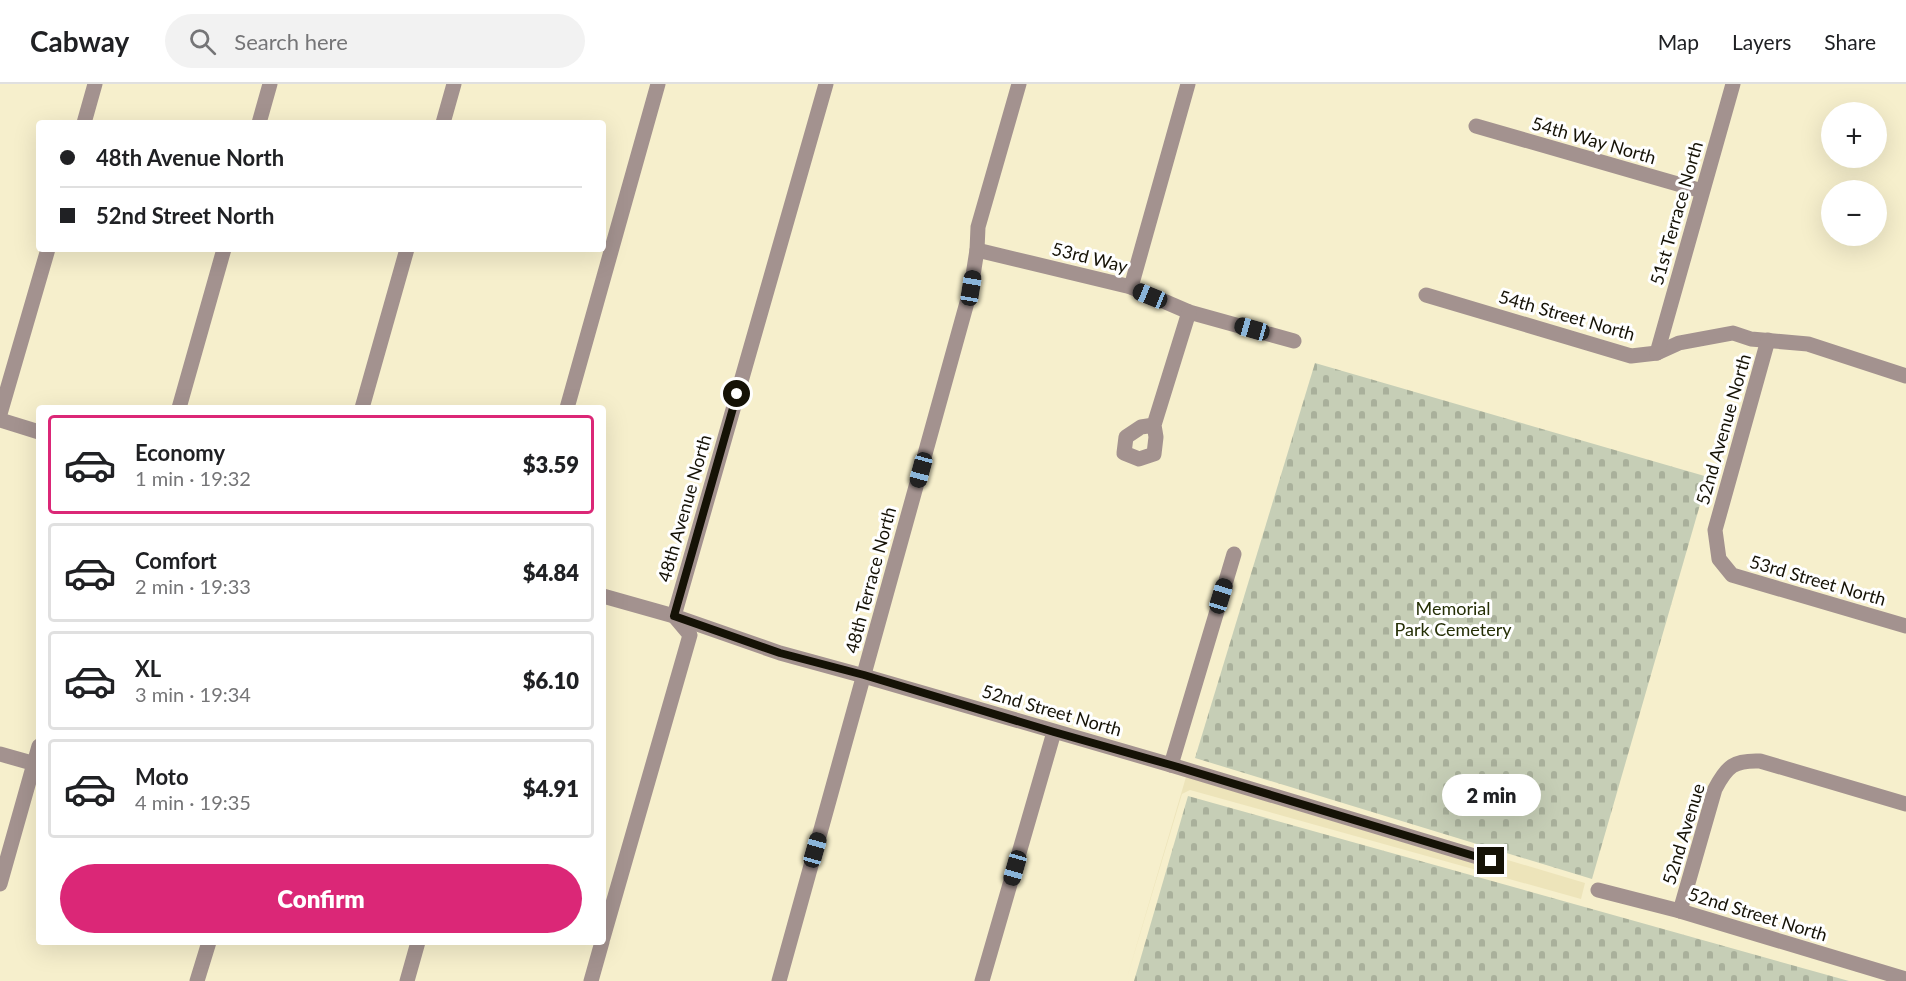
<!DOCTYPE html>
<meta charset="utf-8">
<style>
:root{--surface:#fff;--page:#f2f2f2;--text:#202124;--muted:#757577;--line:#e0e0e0;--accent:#db2777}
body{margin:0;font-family:Lato,sans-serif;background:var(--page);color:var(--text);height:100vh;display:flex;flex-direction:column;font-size:22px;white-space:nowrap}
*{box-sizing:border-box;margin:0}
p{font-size:20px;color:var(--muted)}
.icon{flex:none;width:33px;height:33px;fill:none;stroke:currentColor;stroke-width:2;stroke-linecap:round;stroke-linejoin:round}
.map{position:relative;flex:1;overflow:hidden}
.sheet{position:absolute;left:36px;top:321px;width:570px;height:540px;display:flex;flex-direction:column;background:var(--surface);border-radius:6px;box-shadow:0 6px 24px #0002}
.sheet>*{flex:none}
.guide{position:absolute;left:36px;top:36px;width:570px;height:132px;border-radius:6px;box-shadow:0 6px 24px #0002;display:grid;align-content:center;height:132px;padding:0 24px;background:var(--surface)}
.fabs{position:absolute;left:1821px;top:18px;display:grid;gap:12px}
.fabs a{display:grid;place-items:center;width:66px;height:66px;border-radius:50%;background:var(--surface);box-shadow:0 6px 24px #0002;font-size:30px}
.end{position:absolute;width:27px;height:27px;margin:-14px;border:8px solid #151206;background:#fff;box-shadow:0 0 0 3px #fff}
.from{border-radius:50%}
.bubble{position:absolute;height:42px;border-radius:21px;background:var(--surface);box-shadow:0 6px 24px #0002;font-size:20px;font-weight:800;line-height:42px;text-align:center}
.car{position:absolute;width:18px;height:36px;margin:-18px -9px;border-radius:8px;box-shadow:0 0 4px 2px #0007;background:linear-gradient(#222 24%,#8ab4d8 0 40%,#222 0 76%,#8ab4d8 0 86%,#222 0)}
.guide b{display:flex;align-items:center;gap:21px;height:57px;font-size:22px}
.guide b+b{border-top:2px solid var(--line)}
.guide i{width:15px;height:15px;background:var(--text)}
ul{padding:10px 0 0;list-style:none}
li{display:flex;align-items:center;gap:18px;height:99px;margin:0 12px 9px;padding:0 12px;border:3px solid var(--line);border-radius:6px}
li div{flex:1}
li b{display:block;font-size:22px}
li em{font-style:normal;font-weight:800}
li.on{border-color:var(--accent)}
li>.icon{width:54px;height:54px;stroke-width:1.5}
.action{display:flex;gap:12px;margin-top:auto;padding:12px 24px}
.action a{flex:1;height:69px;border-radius:36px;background:var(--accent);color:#fff;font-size:24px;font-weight:800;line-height:69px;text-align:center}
header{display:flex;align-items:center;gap:36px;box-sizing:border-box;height:84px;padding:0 30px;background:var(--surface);border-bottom:2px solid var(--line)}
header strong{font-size:28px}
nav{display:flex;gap:33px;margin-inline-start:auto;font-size:21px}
.search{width:420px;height:54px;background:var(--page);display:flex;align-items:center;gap:15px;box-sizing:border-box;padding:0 21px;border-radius:33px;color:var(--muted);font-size:22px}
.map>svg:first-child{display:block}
</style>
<header>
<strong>Cabway</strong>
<div class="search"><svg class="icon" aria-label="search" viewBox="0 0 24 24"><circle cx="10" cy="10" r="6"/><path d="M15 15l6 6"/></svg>Search here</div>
<nav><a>Map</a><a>Layers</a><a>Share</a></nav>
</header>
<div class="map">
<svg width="1906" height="897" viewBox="0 0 1906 897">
<defs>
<pattern id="cemetery-stones" width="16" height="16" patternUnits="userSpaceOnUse" patternTransform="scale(1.5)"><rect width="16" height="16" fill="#c6ceb6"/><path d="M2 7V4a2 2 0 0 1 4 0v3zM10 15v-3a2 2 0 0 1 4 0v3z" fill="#a9b09b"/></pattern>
</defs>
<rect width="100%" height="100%" fill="#f6efcc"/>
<path fill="#ede4ba" d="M 1186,693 L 1496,786 L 1501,774 L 1585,799 L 1581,815 L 1190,706 L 1182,710 L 1126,897 Z"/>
<g fill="url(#cemetery-stones)">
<path d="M 1315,279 L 1708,393 L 1592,795 L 1195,674 Z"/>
<path d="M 1188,712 L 1849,897 L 1134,897 Z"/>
</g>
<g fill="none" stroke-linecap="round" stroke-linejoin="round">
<g stroke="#a3928f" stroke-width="15">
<path d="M 84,39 L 95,0"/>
<path d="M 259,39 L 270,0"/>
<path d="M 1476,42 L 1702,107"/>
<path d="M 977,166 L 1131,203 L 1189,228 L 1294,257"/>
<path d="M 1131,203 L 1188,0"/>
<path d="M 1426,211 L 1631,272 L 1657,269 L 1679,259 L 1733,249 L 1751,255 L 1808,260 L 1906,292"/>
<path d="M 1768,256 L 1715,446 L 1719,475 L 1732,491 L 1906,542"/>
<path d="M 1657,269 L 1733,0"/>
<path d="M 179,324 L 224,165"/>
<path d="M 567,324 L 658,0"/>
<path d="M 0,330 L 48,165"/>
<path d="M 0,336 L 39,348"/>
<path d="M 1154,341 L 1141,343 L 1126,353 L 1124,369 L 1139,375 L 1154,370 L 1156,353 L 1154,341 L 1189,228"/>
<path d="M 603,512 L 674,532 L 780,569 L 864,592 L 1171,681 L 1491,777"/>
<path d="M 0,670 L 39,681"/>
<path d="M 1171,681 L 1234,470"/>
<path d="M 0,800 L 39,662"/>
<path d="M 1598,806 L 1680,827 L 1906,895"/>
<path d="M 1680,827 L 1715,705 C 1727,682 1734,676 1760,677 L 1906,720"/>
<path d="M 603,854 L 690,551 L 674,532 L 826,0"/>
<path d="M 407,897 L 418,858"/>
<path d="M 591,897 L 602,858"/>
<path d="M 779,897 L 971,204 L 977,166 L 978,143 L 1019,0"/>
<path d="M 982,897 L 1054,648"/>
</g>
<g stroke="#a3928f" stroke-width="15">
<path d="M 443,39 L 454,0"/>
<path d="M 362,324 L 407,165"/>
<path d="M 197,897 L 209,858"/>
</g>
</g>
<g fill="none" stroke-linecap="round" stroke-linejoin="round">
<path stroke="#151206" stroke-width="8" d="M 737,310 L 674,532 L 780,569 L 864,591 L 1054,648 L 1171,681 L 1491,777"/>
</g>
<g text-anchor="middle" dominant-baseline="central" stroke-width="6" stroke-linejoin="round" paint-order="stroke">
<g font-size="18" fill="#151206" stroke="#fff">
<text transform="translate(1594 56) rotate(16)">54th Way North</text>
<text transform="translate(1676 129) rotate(-74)">51st Terrace North</text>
<text transform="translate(1090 173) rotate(14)">53rd Way</text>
<text transform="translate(1567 231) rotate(16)">54th Street North</text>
<text transform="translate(1723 345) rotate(-74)">52nd Avenue North</text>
<text transform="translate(684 424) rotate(-74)">48th Avenue North</text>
<text transform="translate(870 496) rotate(-75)">48th Terrace North</text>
<text transform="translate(1818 496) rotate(16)">53rd Street North</text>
<text transform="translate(1052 626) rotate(16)">52nd Street North</text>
<text transform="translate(1683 750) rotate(-73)">52nd Avenue</text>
<text transform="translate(1758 830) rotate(17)">52nd Street North</text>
</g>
<g font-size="18" fill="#252f06" stroke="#fff">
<text x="1453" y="524">Memorial<tspan x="1453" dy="21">Park Cemetery</tspan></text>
</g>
</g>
</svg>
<div class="fabs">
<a>+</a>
<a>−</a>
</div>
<i class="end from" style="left:737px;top:310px"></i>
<i class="end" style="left:1491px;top:777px"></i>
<div class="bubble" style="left:1442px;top:690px;width:99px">2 min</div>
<i class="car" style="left:971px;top:204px;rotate:9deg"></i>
<i class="car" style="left:1150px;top:212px;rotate:292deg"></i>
<i class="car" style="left:1252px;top:245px;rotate:286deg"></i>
<i class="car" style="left:921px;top:386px;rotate:195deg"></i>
<i class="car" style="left:1221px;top:512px;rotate:17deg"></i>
<i class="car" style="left:815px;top:766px;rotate:16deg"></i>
<i class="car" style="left:1015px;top:784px;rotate:196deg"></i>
<div class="guide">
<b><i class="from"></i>48th Avenue North</b>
<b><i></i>52nd Street North</b>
</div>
<section class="sheet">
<ul>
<li class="on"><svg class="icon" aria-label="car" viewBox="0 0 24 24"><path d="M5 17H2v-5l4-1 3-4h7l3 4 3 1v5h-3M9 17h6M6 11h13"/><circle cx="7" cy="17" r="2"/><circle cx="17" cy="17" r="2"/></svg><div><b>Economy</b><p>1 min · 19:32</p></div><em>$3.59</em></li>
<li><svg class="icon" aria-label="car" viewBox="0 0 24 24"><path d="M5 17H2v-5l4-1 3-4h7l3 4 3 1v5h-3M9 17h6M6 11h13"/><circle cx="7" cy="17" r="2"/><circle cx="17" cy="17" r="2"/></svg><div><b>Comfort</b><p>2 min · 19:33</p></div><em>$4.84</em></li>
<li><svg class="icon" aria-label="car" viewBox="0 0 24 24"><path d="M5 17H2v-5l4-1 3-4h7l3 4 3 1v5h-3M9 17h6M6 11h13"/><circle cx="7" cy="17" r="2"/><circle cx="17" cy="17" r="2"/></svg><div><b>XL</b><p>3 min · 19:34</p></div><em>$6.10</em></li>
<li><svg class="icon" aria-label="car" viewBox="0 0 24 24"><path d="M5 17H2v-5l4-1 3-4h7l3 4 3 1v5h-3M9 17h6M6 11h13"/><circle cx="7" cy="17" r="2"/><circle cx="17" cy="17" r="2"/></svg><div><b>Moto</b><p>4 min · 19:35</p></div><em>$4.91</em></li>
</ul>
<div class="action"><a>Confirm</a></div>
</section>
</div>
